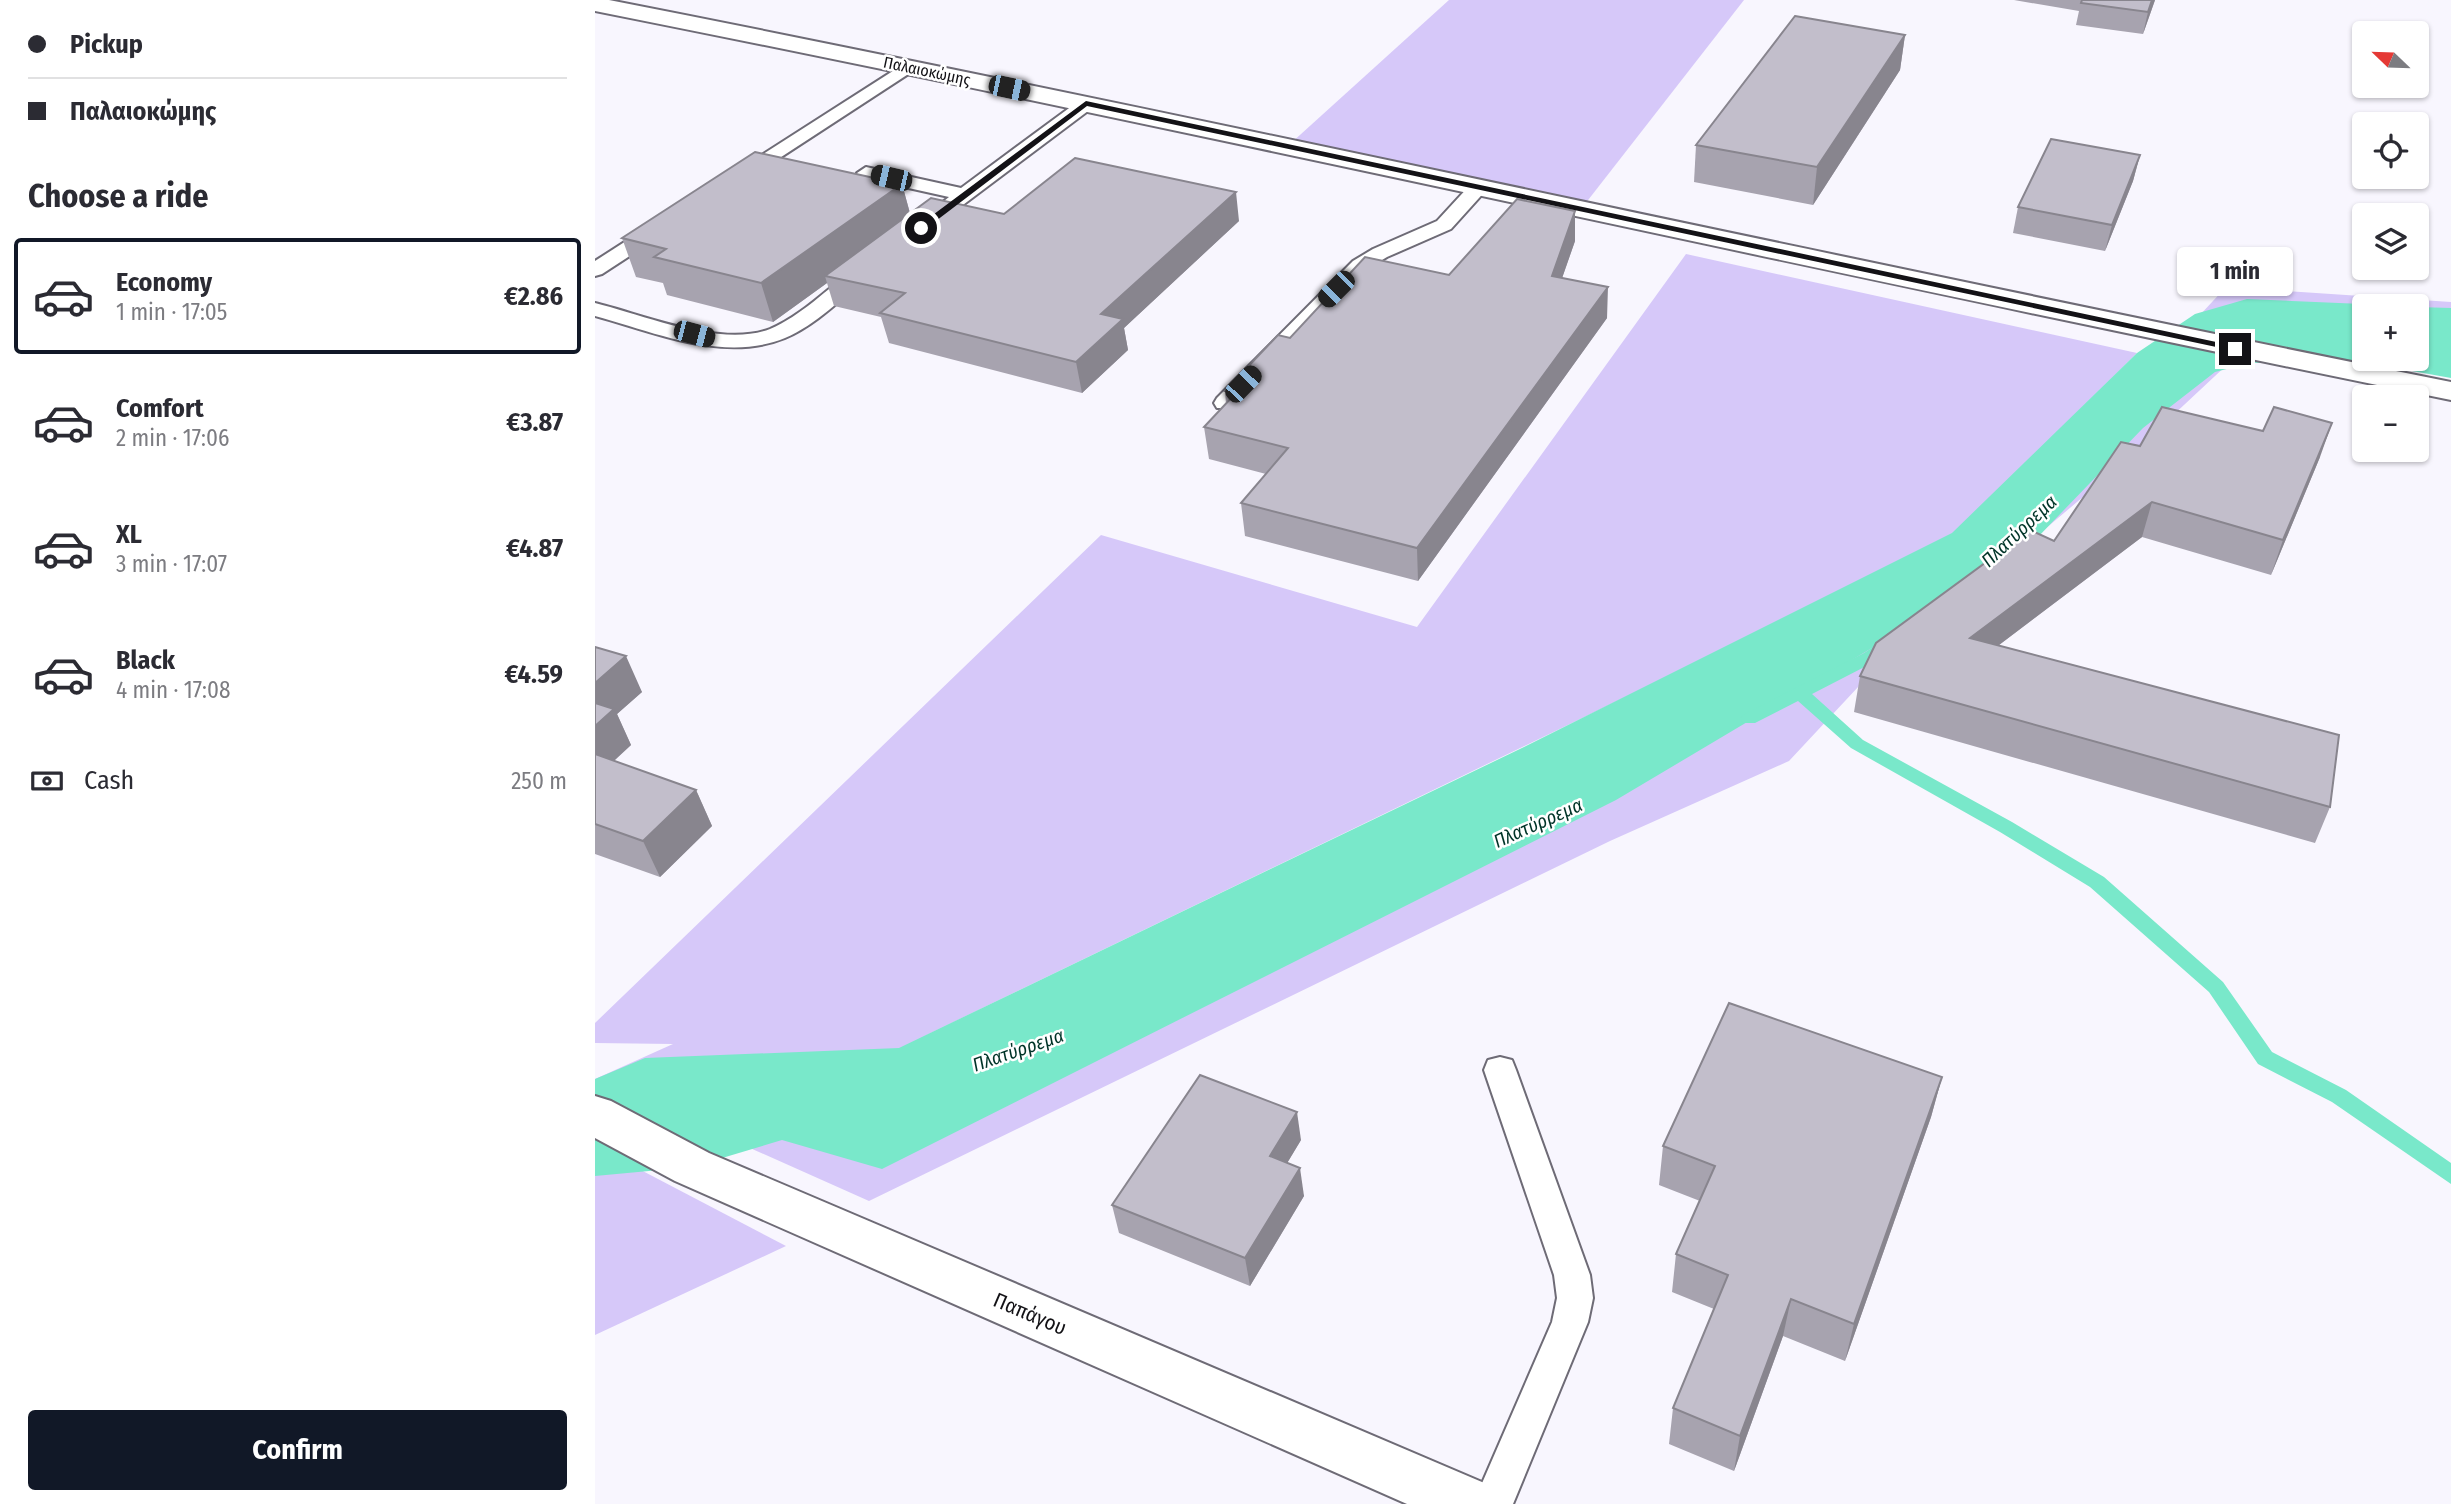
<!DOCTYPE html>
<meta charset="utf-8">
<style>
:root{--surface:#fff;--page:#f2f2f3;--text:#2b2b33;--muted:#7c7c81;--line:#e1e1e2;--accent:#111827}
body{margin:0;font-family:"Fira Sans Condensed",sans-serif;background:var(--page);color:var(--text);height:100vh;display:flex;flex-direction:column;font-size:26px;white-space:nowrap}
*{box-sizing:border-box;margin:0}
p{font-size:23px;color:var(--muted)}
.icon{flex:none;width:38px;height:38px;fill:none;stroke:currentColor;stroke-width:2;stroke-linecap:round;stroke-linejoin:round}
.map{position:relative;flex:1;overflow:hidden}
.drawer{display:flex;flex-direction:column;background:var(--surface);width:595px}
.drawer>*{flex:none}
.guide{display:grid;align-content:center;height:154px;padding:0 28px;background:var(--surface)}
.needle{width:46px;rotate:293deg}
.controls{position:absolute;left:1757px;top:21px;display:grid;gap:14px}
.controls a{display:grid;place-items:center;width:77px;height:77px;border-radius:7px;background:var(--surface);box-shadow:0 2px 5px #0004;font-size:35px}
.end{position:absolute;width:32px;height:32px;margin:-16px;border:9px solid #131216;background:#fff;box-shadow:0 0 0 4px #fff}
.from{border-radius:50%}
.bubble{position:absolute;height:49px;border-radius:7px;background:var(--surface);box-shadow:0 2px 5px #0004;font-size:23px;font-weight:700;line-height:49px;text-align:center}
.car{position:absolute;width:21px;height:42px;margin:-21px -10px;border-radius:9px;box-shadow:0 0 5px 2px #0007;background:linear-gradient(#222 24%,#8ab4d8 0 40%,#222 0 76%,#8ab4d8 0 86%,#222 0)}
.guide b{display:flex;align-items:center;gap:24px;height:66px;font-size:26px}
.guide b+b{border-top:2px solid var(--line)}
.guide i{width:18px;height:18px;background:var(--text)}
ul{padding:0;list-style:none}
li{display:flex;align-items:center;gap:21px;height:116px;margin:0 14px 10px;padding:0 14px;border:4px solid transparent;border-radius:7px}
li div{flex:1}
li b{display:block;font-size:26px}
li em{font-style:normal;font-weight:700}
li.selected{border-color:var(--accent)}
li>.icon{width:63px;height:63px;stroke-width:1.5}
h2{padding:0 28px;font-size:32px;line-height:84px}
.pay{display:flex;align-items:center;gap:18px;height:77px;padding:0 28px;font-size:26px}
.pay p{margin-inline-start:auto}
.action{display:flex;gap:14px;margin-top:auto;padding:14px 28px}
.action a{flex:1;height:80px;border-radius:7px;background:var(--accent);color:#fff;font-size:28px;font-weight:700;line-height:80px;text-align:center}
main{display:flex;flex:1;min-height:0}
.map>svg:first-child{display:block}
</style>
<main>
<section class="drawer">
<div class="guide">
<b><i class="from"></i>Pickup</b>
<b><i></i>Παλαιοκώμης</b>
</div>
<h2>Choose a ride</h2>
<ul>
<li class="selected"><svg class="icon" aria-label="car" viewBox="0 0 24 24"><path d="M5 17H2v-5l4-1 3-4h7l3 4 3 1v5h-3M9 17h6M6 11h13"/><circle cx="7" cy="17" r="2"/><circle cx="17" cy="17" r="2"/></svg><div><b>Economy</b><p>1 min · 17:05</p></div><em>€2.86</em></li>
<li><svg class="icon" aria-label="car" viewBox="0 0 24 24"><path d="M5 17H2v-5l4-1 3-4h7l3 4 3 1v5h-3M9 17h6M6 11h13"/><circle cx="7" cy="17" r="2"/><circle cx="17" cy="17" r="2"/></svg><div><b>Comfort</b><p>2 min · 17:06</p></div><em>€3.87</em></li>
<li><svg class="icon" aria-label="car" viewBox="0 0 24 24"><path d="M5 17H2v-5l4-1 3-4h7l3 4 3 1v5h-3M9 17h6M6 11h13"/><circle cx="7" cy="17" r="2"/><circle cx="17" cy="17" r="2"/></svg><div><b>XL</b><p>3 min · 17:07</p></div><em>€4.87</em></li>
<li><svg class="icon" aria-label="car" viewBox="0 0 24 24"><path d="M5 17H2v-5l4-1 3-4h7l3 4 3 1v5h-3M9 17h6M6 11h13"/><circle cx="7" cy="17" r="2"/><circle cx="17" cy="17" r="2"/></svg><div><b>Black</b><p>4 min · 17:08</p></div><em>€4.59</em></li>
</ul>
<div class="pay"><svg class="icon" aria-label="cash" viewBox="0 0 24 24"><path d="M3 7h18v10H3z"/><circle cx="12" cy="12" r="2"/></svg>Cash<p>250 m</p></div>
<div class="action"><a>Confirm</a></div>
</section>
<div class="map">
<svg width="1856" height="1504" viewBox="0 0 1856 1504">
<rect width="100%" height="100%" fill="#f8f6fe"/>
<g fill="#d6c8f9" fill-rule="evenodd">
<path d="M 854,0 L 1149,0 L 990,204 L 695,144 Z"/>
<path d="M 1091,254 L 1542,353 L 1346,546 L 1604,316 L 1631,287 L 1856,302 L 1856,367 L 1822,359 L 1822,306 L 1769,306 L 1635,362 L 1514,475 L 1264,686 L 1194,761 L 1015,841 L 274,1201 L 0,1079 L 78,1044 L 0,1043 L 0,1023 L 506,535 L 822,627 ZM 1313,569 L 311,1045 L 1043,691 Z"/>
<path d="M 0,1146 L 191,1246 L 0,1335 Z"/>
</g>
<path fill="#79e8ca" d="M 1652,299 L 1814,306 L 1769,306 L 1769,359 L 1822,359 L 1822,307 L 1856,308 L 1856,378 L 1762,361 L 1655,363 L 1620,372 L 1548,428 L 1415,566 L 1021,800 L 287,1169 L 187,1140 L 97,1167 L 0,1176 L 0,1079 L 50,1058 L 304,1048 L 929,747 L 1357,533 L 1542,353 L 1600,314 Z"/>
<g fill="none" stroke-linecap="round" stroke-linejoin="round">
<path fill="#79e8ca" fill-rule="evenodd" d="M 1292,638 L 1300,643 L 1281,661 L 1217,694 L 1268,740 L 1417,822 L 1509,877 L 1628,982 L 1677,1052 L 1751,1090 L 1856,1163 L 1856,1184 L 1737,1102 L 1663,1064 L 1614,992 L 1495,887 L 1405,832 L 1256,748 L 1203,701 L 1160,723 L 1148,723 L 1145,719 L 1148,715 L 1269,653 Z"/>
<g stroke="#6e6b76" stroke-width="4">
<g id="lane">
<path d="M 312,62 L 318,63 L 321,67 L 318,71 L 151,180 L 137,180 L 134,176 Z"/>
<path d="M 491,99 L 500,104 L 497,108 L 336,229 L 322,229 L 319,225 L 354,197 L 264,177 L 262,173 L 271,167 L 366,188 L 485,100 Z"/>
<path d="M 883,182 L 893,188 L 856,229 L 792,257 L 772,269 L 638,408 L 622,408 L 619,403 L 622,398 L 758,261 L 778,249 L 842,221 L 876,184 Z"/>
<path d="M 63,223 L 70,225 L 73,229 L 70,233 L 7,274 L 0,276 L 0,261 L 56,225 Z"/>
<path d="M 266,267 L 273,269 L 276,273 L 273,277 C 247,298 221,325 190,338 C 129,363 59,332 0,316 L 0,303 C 49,315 126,348 175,329 C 206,316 232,289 259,269 Z"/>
<path d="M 905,1057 L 917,1060 L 921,1070 L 995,1275 L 998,1298 L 993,1322 L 918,1504 L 878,1504 L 957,1322 L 962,1298 L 959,1275 L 889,1070 L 893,1060 Z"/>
</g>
</g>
<g stroke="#6e6b76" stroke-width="4">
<g id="street">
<path d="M 0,0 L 14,0 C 629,121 1241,259 1856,382 L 1856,400 C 1236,275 620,134 0,11 Z"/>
<path d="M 0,1096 L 16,1101 L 114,1153 L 894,1485 L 902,1504 L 812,1504 L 80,1181 L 0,1138 Z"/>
</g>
</g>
<use href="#lane" fill="#fff" fill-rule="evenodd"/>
<use href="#street" fill="#fff" fill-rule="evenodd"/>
</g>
<g fill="#a7a3af">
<path d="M 1419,0 L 1560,0 L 1548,34 L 1481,25 L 1484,11 Z"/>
<path d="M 1310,35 L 1305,70 L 1218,205 L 1099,182 L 1101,145 Z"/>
<path d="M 1545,155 L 1538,181 L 1510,251 L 1418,233 L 1423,207 Z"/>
<path d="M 307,184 L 315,213 L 409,214 L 644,221 L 529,328 L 533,350 L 487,393 L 294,343 L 286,317 L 239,306 L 232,283 L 178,322 L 72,295 L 68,283 L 41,277 L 27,238 Z"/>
<path d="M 980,211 L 980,241 L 967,278 L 1012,318 L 823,581 L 650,536 L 646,503 L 671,474 L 614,459 L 609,427 L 631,404 L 630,391 L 695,338 L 854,275 Z"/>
<path d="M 1545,446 L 1725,457 L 1676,575 L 1547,537 L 1404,645 L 1735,807 L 1720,843 L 1259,712 L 1265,676 L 1459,541 Z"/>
<path d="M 0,647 L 47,692 L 22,714 L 36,745 L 19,761 L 101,790 L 117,826 L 65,877 L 0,854 Z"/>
<path d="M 1347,1077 L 1336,1117 L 1250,1361 L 1188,1336 L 1139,1471 L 1074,1444 L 1078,1408 L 1119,1309 L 1077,1292 L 1081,1254 L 1105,1201 L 1064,1185 L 1068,1146 Z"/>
<path d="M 706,1140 L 692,1163 L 709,1196 L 655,1286 L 524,1233 L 517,1205 Z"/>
</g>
<g fill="#88858e">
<path d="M 1557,0 L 1560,0 L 1548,34 L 1553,12 Z"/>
<path d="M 1310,35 L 1305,70 L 1218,205 L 1222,167 Z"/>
<path d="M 1545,155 L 1538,181 L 1510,251 L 1517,225 Z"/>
<path d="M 307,184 L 317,221 L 230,276 L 232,283 L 178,322 L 166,283 Z"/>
<path d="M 641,192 L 644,221 L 529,328 L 533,350 L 487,393 L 481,362 L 506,314 Z"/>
<path d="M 980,211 L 980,241 L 957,307 L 957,276 Z"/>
<path d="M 1013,287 L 1012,318 L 823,581 L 822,548 Z"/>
<path d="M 1737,423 L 1725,457 L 1676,575 L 1688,540 Z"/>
<path d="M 1557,502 L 1547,537 L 1367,673 L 1375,638 Z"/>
<path d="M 31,656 L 47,692 L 22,714 L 36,745 L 0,778 L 0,683 Z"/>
<path d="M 101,790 L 117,826 L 65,877 L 48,841 Z"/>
<path d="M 1347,1077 L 1336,1117 L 1250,1361 L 1259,1324 Z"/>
<path d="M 702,1112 L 706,1140 L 679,1185 L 675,1156 Z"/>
<path d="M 705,1168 L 709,1196 L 655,1286 L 650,1258 Z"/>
<path d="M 1196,1299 L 1188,1336 L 1139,1471 L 1145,1436 Z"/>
</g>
<g fill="#c2becb" stroke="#88858e" stroke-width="2">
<path d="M 1487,0 L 1557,0 L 1553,12 L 1486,3 Z"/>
<path d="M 1200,16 L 1310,35 L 1222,167 L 1101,145 Z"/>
<path d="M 1456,139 L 1545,155 L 1517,225 L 1423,207 Z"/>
<path d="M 160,152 L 307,184 L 166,283 L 59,257 L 71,249 L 27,238 Z"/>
<path d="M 480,158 L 641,192 L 506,314 L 528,319 L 481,362 L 285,313 L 310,293 L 230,276 L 336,198 L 409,214 Z"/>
<path d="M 922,199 L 980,211 L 957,276 L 1013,287 L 822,548 L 646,503 L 693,448 L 609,427 L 640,394 L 630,391 L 683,335 L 695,338 L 770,257 L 854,275 Z"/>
<path d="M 1567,407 L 1668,431 L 1679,407 L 1737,423 L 1688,540 L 1557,502 L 1375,638 L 1744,735 L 1735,807 L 1265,676 L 1281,643 L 1435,530 L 1459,541 L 1526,442 L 1545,446 Z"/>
<path d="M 0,647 L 31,656 L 0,683 Z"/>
<path d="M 0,703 L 19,709 L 0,726 Z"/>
<path d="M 0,754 L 101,790 L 48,841 L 0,824 Z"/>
<path d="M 1134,1003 L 1347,1077 L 1259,1324 L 1196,1299 L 1145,1436 L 1078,1408 L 1133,1275 L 1081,1254 L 1120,1166 L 1068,1146 Z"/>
<path d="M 605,1075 L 702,1112 L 675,1156 L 705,1168 L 650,1258 L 517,1205 Z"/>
</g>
<path fill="#131216" d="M 491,101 L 1640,346 L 1645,349 L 1640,351 L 492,106 L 329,230 L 323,230 L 323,226 Z"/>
<g text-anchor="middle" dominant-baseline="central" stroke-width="5" stroke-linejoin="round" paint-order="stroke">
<g font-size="16" fill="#131216" stroke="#fff">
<text transform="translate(332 71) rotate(12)">Παλαιοκώμης</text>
</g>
<g font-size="19" font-style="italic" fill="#003428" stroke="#fff">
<text transform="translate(1424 531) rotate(-43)">Πλατύρρεμα</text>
<text transform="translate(943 823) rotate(-24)">Πλατύρρεμα</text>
<text transform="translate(423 1050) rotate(-19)">Πλατύρρεμα</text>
</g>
<g font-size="21" fill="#131216" stroke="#fff">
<text transform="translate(435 1314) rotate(23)">Παπάγου</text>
</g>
</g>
</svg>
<div class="controls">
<a><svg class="needle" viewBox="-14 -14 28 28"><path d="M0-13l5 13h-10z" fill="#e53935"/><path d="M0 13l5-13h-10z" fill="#7c7c81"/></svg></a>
<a><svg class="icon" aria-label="locate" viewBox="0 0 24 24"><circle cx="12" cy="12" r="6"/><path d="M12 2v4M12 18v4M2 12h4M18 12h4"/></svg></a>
<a><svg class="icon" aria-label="layers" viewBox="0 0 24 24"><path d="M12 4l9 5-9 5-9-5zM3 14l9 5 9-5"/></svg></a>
<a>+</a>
<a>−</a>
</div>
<i class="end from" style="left:326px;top:228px"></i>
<i class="end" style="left:1640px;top:349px"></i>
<div class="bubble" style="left:1582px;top:247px;width:116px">1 min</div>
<i class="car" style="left:414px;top:88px;rotate:102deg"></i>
<i class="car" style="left:296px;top:178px;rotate:283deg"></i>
<i class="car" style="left:741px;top:289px;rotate:225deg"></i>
<i class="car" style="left:99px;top:334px;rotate:105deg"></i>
<i class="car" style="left:648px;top:384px;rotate:44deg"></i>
</div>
</main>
